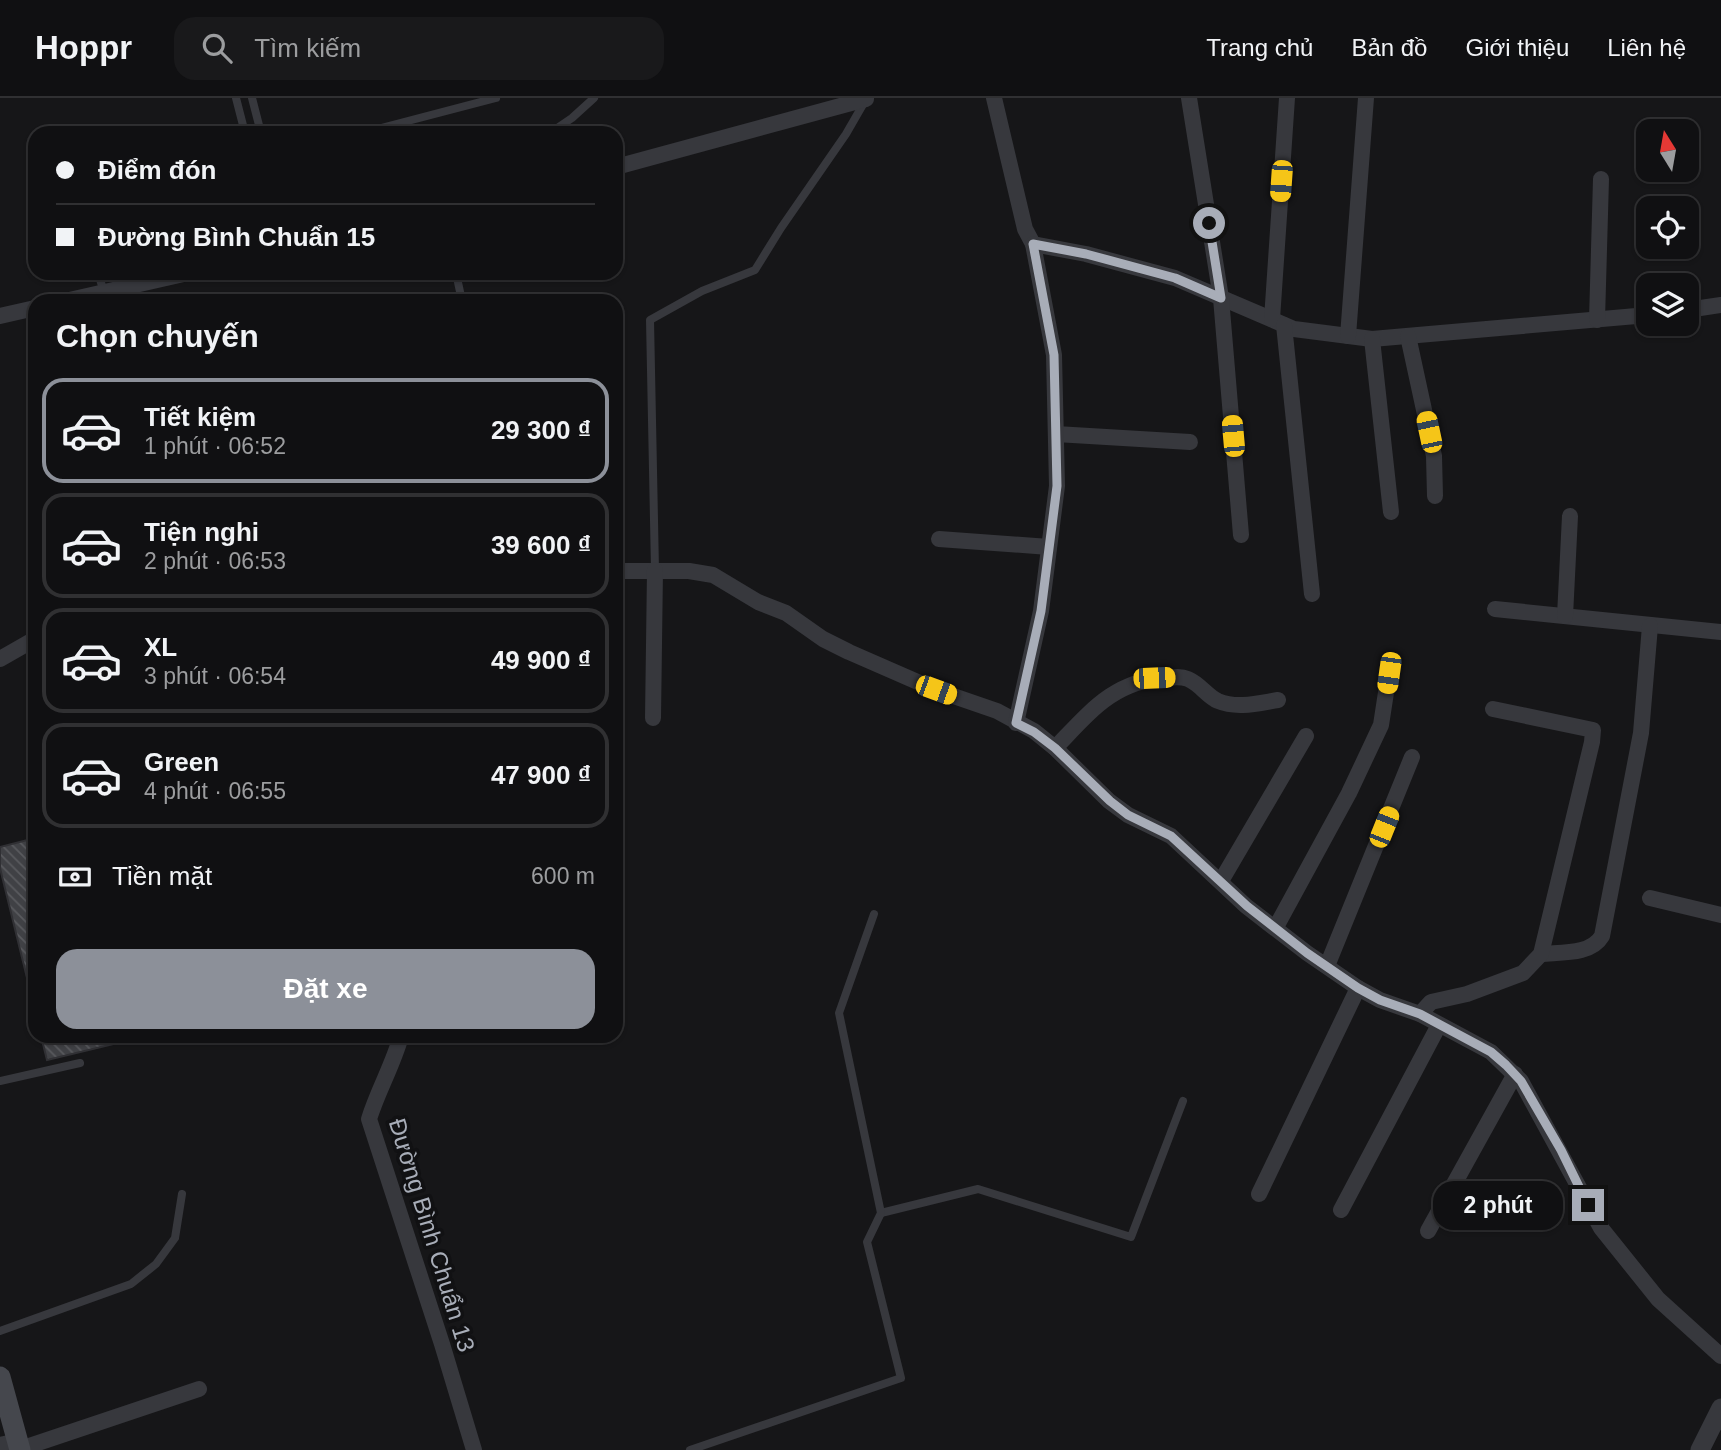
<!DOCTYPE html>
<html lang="vi">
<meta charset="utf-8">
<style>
:root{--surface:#101012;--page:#19191b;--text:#f1f3f6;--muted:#9c9d9f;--line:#303032;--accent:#8c9099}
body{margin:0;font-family:Arial,sans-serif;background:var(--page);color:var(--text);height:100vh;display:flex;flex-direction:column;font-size:26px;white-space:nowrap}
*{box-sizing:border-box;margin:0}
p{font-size:23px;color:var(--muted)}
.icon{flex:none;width:38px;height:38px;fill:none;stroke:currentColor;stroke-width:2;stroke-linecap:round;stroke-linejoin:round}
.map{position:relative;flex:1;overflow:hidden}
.details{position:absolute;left:28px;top:196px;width:595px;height:749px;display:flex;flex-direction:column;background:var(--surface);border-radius:21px;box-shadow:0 2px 5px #0004,0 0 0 2px var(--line)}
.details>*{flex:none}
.guide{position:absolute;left:28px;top:28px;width:595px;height:154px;border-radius:21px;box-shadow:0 2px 5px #0004,0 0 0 2px var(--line);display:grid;align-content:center;height:154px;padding:0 28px;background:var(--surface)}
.needle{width:46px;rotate:349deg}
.tools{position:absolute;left:1636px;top:21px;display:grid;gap:14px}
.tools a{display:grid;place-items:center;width:63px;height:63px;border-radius:14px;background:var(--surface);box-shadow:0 2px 5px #0004,0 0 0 2px var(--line);font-size:35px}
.end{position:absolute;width:32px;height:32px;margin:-16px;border:9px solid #a8adb8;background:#111;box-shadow:0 0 0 4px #111}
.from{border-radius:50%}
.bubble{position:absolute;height:49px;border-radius:21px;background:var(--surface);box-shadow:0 2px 5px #0004,0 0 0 2px var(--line);font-size:23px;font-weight:600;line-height:49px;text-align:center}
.car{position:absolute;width:21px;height:42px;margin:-21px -10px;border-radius:9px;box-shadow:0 0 5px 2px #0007;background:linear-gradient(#f5c518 24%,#345 0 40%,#f5c518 0 76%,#345 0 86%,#f5c518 0)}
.guide b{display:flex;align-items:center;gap:24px;height:66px;font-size:26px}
.guide b+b{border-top:2px solid var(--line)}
.guide i{width:18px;height:18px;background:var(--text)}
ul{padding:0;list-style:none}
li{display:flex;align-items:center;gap:21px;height:105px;margin:0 14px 10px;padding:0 14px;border:4px solid var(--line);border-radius:21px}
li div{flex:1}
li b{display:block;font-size:26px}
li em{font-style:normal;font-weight:600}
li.active{border-color:var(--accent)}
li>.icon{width:63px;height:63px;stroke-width:1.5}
h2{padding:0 28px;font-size:32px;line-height:84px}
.pay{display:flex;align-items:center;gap:18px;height:77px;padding:0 28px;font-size:26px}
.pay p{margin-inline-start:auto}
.button{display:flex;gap:14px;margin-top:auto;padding:14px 28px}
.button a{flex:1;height:80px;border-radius:21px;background:var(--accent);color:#fff;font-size:28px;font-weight:600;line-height:80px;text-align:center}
header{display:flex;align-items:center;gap:42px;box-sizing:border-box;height:98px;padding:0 35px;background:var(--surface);border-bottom:2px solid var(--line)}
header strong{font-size:33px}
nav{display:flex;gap:38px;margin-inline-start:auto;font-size:24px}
.search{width:490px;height:63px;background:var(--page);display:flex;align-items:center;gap:18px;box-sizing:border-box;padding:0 24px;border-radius:21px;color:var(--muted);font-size:26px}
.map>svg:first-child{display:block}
</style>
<header>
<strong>Hoppr</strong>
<div class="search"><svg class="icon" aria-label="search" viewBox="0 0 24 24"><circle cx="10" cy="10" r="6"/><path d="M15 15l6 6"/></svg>Tìm kiếm</div>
<nav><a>Trang chủ</a><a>Bản đồ</a><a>Giới thiệu</a><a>Liên hệ</a></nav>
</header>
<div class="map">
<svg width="1721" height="1352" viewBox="0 0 1721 1352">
<defs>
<pattern id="building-back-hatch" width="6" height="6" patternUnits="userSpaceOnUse" patternTransform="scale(1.75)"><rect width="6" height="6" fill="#404145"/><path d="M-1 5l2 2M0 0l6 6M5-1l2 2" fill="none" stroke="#595a5e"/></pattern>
</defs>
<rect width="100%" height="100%" fill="#161618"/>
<g fill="url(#building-back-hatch)" stroke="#303034" stroke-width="2">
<path d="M 35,740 L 35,891 L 30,892 L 0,770 L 0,749 Z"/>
<path d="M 41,938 L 125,938 L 126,943 L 47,962 Z"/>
</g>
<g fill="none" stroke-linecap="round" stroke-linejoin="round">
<g stroke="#37383d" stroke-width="8">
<path d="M 236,0 L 245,35"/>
<path d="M 252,0 L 261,35"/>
<path d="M 362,35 L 496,0"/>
<path d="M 550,35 L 572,20 L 594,0"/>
<path d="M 98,175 L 104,194"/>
<path d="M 456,175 L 462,203"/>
<path d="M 655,472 L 650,222 L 702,193 L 755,172 L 781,130 L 846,36 L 865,3"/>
<path d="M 0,983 L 80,965"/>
<path d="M 881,1115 L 978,1091 L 1131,1139 L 1183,1003"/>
<path d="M 0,1233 L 131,1186 L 156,1166 L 175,1140 L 182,1096"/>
<path d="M 690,1352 L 901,1280 L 867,1144 L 881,1115 L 839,915 L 874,816"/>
</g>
<g stroke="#37383d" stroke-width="16">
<path d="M 994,0 L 1025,131 L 1033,146 L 1086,156 L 1175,180 L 1294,231 L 1372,241 L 1648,217"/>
<path d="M 1189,0 L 1221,200 L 1241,437"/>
<path d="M 616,69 L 866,1"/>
<path d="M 65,203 L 188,175"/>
<path d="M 1687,212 L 1721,207"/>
<path d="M 0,218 L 35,210"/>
<path d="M 1272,221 L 1287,0"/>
<path d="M 1597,222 L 1601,81"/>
<path d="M 1284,227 L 1312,496"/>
<path d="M 1348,238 L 1366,0"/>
<path d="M 1408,238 L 1434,358 L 1435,398"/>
<path d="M 1372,241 L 1391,414"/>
<path d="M 1056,336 L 1190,344"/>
<path d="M 939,441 L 1049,449"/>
<path d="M 616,473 L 689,473 L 713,477 L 758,504 L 786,515 L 823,541 L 849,554 L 936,592 L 997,613 L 1034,633 L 1055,650 L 1109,703 L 1128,717 L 1171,738 L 1246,808 L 1307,855 L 1358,890 L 1380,902 L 1420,916 L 1491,954 L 1521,983 L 1601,1130 L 1658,1201 L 1721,1258"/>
<path d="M 1495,511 L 1721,534"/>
<path d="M 1565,518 L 1570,418"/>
<path d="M 0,561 L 35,541"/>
<path d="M 653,620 L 655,472"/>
<path d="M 1016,625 L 1041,513 L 1057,388 L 1054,257 L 1033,146"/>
<path d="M 1055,650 C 1089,615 1114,582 1166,580 C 1174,579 1181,578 1188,581 C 1200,586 1207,598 1218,603 C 1237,611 1259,605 1278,602"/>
<path d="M 1221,783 L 1306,638"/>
<path d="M 1650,800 L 1721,817"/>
<path d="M 1276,829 L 1349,695 L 1381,627 L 1389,575"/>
<path d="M 1541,856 C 1561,854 1591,857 1602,838 L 1641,635 L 1650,528"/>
<path d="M 1327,868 L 1412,659"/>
<path d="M 1420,916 L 1431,904 L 1467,896 L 1523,875 L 1541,856 L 1592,644 L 1593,632 L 1493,611"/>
<path d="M 401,938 C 393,967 378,992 369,1021 L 442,1246 L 474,1352"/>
<path d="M 1259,1096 L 1358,890"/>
<path d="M 1341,1112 L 1439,927"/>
<path d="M 1428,1133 L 1515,976"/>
<path d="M 0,1347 L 18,1343"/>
<path d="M 20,1351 L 199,1291"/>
</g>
<path stroke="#37383d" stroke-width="19" d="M 1700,1352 L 1721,1310"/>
<path stroke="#45474d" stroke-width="21" d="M 0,1279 L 20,1352"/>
</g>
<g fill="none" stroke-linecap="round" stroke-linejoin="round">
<path stroke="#a8adb8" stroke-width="9" d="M 1209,125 L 1221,200 L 1175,180 L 1086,156 L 1033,146 L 1054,257 L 1057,388 L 1041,513 L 1016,625 L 1034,634 L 1055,650 L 1110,703 L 1128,717 L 1171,738 L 1247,808 L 1307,855 L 1358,890 L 1380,902 L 1420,916 L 1491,954 L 1506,967 L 1521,983 L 1561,1052 L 1588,1107"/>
</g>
<g text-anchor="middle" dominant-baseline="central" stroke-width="7" stroke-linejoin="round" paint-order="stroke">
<g font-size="24" fill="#a8adb8" stroke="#111113">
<text transform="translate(432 1137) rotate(73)">Đường Bình Chuẩn 13</text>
</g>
</g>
</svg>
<div class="tools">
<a><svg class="needle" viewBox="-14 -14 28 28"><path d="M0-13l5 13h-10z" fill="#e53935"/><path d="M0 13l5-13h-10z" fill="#9c9d9f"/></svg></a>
<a><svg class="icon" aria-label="locate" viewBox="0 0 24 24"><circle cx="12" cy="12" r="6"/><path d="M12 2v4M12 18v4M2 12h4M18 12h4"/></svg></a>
<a><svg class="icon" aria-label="layers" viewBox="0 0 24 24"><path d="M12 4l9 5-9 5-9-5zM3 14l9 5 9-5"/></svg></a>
</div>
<i class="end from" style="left:1209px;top:125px"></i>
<i class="end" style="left:1588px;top:1107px"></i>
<div class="bubble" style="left:1433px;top:1083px;width:130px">2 phút</div>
<i class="car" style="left:1281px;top:83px;rotate:184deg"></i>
<i class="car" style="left:1429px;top:334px;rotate:348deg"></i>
<i class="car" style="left:1233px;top:338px;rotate:355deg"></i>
<i class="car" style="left:1389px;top:575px;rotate:188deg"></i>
<i class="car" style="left:1154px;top:580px;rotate:88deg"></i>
<i class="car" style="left:936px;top:592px;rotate:110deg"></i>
<i class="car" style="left:1384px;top:729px;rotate:22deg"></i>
<div class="guide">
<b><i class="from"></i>Điểm đón</b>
<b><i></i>Đường Bình Chuẩn 15</b>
</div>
<section class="details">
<h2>Chọn chuyến</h2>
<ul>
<li class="active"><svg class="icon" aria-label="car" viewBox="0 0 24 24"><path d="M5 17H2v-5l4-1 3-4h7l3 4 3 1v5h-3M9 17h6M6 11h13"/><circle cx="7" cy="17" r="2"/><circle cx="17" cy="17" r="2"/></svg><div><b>Tiết kiệm</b><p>1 phút · 06:52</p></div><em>29 300 ₫</em></li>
<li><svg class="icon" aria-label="car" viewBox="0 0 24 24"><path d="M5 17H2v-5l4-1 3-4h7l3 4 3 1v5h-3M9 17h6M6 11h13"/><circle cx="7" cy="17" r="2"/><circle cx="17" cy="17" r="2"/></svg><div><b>Tiện nghi</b><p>2 phút · 06:53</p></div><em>39 600 ₫</em></li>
<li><svg class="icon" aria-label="car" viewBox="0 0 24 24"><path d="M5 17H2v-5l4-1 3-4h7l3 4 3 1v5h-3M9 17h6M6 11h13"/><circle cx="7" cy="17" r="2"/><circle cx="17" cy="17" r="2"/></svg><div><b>XL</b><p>3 phút · 06:54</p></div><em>49 900 ₫</em></li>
<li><svg class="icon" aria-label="car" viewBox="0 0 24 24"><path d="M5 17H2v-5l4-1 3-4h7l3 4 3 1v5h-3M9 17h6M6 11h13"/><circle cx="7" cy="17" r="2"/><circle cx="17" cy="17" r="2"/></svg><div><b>Green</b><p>4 phút · 06:55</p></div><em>47 900 ₫</em></li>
</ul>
<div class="pay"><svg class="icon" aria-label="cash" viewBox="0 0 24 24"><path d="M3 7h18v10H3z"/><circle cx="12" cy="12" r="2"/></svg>Tiền mặt<p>600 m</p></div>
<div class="button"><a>Đặt xe</a></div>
</section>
</div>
